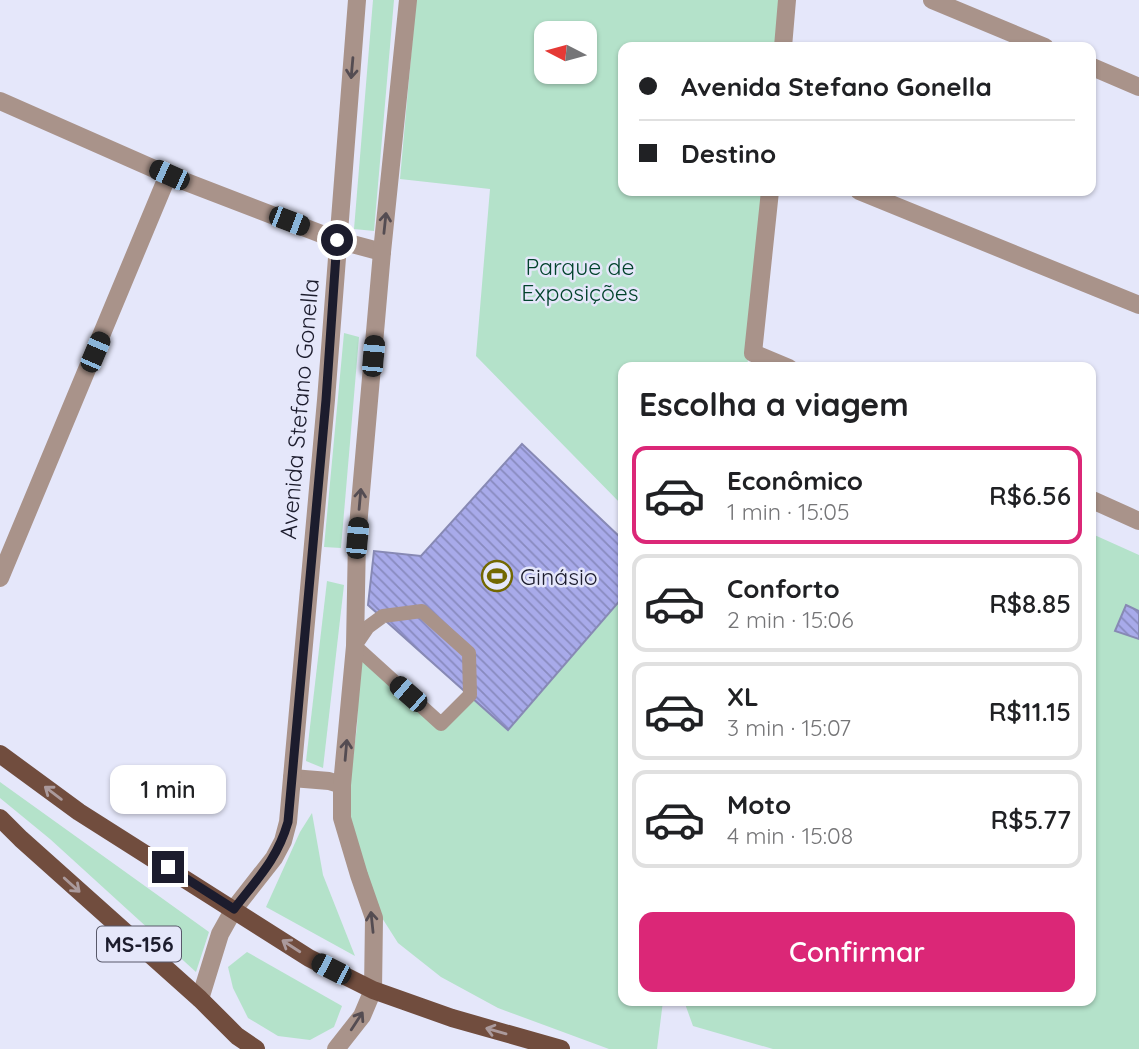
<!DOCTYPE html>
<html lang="pt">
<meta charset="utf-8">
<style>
:root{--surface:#fff;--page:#f2f2f2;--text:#202124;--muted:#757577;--line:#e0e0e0;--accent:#db2777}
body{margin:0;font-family:Quicksand,sans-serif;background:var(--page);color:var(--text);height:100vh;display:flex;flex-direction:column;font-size:26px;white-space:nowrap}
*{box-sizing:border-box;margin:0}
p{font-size:23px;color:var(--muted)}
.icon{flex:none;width:38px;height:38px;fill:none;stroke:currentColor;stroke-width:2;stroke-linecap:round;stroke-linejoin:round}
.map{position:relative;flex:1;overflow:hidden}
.details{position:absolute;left:618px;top:362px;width:478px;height:644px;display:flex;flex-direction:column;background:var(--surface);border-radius:14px;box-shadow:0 2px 5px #0004}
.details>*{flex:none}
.hud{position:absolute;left:618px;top:42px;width:478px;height:154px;border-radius:14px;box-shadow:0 2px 5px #0004;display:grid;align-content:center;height:154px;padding:0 21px;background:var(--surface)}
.needle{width:46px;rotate:276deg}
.tools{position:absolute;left:534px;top:21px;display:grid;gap:14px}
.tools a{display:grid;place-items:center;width:63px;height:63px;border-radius:14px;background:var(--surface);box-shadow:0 2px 5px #0004;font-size:35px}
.end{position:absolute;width:32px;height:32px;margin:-16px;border:9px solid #1c1c2d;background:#fff;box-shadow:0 0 0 4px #fff}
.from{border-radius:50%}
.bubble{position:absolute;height:49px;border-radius:14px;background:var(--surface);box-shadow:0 2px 5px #0004;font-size:23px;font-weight:600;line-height:49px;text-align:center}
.car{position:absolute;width:21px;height:42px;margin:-21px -10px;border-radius:9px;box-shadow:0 0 5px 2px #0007;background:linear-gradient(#222 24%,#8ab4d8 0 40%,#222 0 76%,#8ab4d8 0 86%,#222 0)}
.hud b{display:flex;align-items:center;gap:24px;height:66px;font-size:26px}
.hud b+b{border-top:2px solid var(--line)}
.hud i{width:18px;height:18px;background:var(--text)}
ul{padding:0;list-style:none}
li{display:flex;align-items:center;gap:21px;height:98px;margin:0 14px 10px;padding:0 7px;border:4px solid var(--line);border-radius:14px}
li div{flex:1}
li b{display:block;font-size:26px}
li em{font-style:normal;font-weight:600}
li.current{border-color:var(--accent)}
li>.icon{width:63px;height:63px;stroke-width:1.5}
h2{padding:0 21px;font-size:32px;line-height:84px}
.action{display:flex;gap:14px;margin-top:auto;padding:14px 21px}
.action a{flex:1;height:80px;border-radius:14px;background:var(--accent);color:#fff;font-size:28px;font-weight:600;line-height:80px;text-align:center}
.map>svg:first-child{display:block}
</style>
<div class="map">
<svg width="1139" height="1049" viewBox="0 0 1139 1049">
<defs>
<pattern id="building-back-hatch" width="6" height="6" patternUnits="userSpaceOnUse" patternTransform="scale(1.75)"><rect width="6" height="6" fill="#a8aaea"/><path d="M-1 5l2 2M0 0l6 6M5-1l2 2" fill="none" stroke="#888abe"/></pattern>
</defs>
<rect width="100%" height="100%" fill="#e5e7fa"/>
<g fill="#b4e2ca" fill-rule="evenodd">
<path d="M 373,0 L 394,0 L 374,231 L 354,229 Z"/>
<path d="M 416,0 L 779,0 L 776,47 L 623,47 L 623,191 L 768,191 L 767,216 L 747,367 L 623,368 L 623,506 L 476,356 L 490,189 L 400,179 ZM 546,33 L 584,33 L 584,72 L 546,72 Z"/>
<path d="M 344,333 L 359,337 L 341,548 L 324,547 Z"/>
<path d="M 1090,533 L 1139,555 L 1139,1049 L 773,1049 L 693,1026 L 684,1001 L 1090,1001 Z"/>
<path d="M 327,581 L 344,585 L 323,768 L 306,761 Z"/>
<path d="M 623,596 L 623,1001 L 663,1001 L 657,1049 L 609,1049 L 498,1008 L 441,977 L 398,943 L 370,899 L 344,824 L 357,727 L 360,651 L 441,723 L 470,695 L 508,730 Z"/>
<path d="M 0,782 L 209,932 L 196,972 L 50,839 L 0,798 Z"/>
<path d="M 312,813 L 323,875 L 355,956 L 266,907 L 300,832 Z"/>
<path d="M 247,952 L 342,1006 L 334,1027 L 310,1040 L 278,1036 L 248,1018 L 233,988 L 228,967 Z"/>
</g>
<g fill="url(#building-back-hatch)" stroke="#8789b4" stroke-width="2">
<path d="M 522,444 L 623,540 L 623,597 L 508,730 L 368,605 L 374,551 L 421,556 Z"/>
<path d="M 1126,605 L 1139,611 L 1139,639 L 1115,631 Z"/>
</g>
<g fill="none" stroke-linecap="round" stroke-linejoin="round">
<path stroke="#a9938a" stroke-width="14" d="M 422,611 L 469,653 L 470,695 L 441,724 L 355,646 L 368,627 L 383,616 Z"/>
<g stroke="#a9938a" stroke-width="18">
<path d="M 932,0 L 1045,47"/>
<path d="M 783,47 L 787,0"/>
<path d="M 1090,66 L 1139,87"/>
<path d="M 0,101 L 168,175 L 337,240 L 382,252"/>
<path d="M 770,191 L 753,353 L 789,368"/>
<path d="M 859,191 L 1139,305"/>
<path d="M 1090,499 L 1139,521"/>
<path d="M 0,578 L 168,175"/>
</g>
<g stroke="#a9938a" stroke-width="18">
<path d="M 292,778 L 329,781 L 342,785"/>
<path d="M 200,999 L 220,934 L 234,909 L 274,858 L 283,841 L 288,822 L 326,400 L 357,0"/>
<path d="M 336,1049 L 362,1016 L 373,990 L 374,918 L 359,875 L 342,818 L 342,785 L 355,646 L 357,538 L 382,252 L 408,0"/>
</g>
<g stroke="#714d3e" stroke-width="18">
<path d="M 0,754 L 79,812 L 309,958 L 373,990 L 452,1018 L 561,1049"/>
<path d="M 0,818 L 21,839 L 200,999 L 237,1036 L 256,1049"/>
</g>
</g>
<defs><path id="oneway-shaft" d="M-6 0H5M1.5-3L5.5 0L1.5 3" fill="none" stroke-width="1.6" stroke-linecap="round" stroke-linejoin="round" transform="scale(1.75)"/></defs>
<g stroke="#544c52">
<use href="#oneway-shaft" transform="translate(352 68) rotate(95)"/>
<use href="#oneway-shaft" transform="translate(385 223) rotate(-84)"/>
<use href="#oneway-shaft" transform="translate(360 499) rotate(-85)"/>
<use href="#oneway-shaft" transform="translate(346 750) rotate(-85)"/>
<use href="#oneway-shaft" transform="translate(372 922) rotate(-96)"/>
<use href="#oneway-shaft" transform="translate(357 1021) rotate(-57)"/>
</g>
<g stroke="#ab9a9c">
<use href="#oneway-shaft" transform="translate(53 793) rotate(-143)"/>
<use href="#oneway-shaft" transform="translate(72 885) rotate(42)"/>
<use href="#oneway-shaft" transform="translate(291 946) rotate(-147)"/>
<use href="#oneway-shaft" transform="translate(496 1031) rotate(-164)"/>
</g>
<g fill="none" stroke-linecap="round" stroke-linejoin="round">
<path stroke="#1c1c2d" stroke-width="9" d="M 168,867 L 234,909 C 257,879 277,860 288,822 L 326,400 L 337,240"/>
</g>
<defs>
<g id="stadium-ring" transform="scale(1.575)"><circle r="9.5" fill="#e5e7fa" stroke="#736800" stroke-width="1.5"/><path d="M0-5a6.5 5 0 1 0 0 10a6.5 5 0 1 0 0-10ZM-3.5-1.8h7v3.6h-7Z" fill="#736800"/></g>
</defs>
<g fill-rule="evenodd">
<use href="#stadium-ring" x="497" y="576"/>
</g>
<g text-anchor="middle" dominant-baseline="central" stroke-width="5" stroke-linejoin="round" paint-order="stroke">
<rect fill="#e5e7fa" stroke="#58596a" stroke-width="2" x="97" y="926.5" width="84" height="35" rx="5"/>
<g font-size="21" font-weight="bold" fill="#1c1c2d">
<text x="139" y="944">MS-156</text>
</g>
<g font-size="23" fill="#02432c" stroke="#e5e7fa">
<text x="580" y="266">Parque de<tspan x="580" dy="26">Exposições</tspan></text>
</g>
<g font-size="23" fill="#1c1c2d" stroke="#e5e7fa">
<text transform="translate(299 409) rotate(-85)">Avenida Stefano Gonella</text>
</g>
<g font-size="23" fill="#1c1c2d" stroke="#e5e7fa" text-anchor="start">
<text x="520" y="576">Ginásio</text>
</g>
</g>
</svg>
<div class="tools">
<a><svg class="needle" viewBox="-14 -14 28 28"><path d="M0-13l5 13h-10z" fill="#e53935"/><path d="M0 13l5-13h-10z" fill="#757577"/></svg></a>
</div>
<i class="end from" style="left:337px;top:240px"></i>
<i class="end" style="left:168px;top:867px"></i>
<div class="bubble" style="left:110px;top:765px;width:116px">1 min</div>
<i class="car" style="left:169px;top:175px;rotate:294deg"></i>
<i class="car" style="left:289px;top:221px;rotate:111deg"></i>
<i class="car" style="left:95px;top:352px;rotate:23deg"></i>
<i class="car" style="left:373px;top:356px;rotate:5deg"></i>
<i class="car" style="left:357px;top:538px;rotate:5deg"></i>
<i class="car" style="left:408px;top:694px;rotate:311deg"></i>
<i class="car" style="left:331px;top:969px;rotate:297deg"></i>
<div class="hud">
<b><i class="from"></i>Avenida Stefano Gonella</b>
<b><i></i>Destino</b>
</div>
<section class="details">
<h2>Escolha a viagem</h2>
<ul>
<li class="current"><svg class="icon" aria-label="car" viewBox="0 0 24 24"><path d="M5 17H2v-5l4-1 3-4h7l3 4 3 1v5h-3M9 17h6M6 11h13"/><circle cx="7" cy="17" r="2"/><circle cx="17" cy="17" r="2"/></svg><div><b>Econômico</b><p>1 min · 15:05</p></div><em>R$6.56</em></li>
<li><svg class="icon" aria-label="car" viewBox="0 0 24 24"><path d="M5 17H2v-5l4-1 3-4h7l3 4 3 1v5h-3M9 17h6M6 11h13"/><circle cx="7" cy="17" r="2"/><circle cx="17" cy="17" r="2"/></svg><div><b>Conforto</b><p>2 min · 15:06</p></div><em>R$8.85</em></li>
<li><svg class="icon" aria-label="car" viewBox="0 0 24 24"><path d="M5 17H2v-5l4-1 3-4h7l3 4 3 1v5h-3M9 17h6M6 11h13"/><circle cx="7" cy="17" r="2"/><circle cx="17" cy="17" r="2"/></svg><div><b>XL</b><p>3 min · 15:07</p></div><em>R$11.15</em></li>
<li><svg class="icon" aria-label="car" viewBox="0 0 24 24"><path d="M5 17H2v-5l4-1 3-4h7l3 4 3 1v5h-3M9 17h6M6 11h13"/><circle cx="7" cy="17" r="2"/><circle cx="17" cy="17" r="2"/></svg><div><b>Moto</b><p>4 min · 15:08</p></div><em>R$5.77</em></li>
</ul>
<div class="action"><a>Confirmar</a></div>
</section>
</div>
